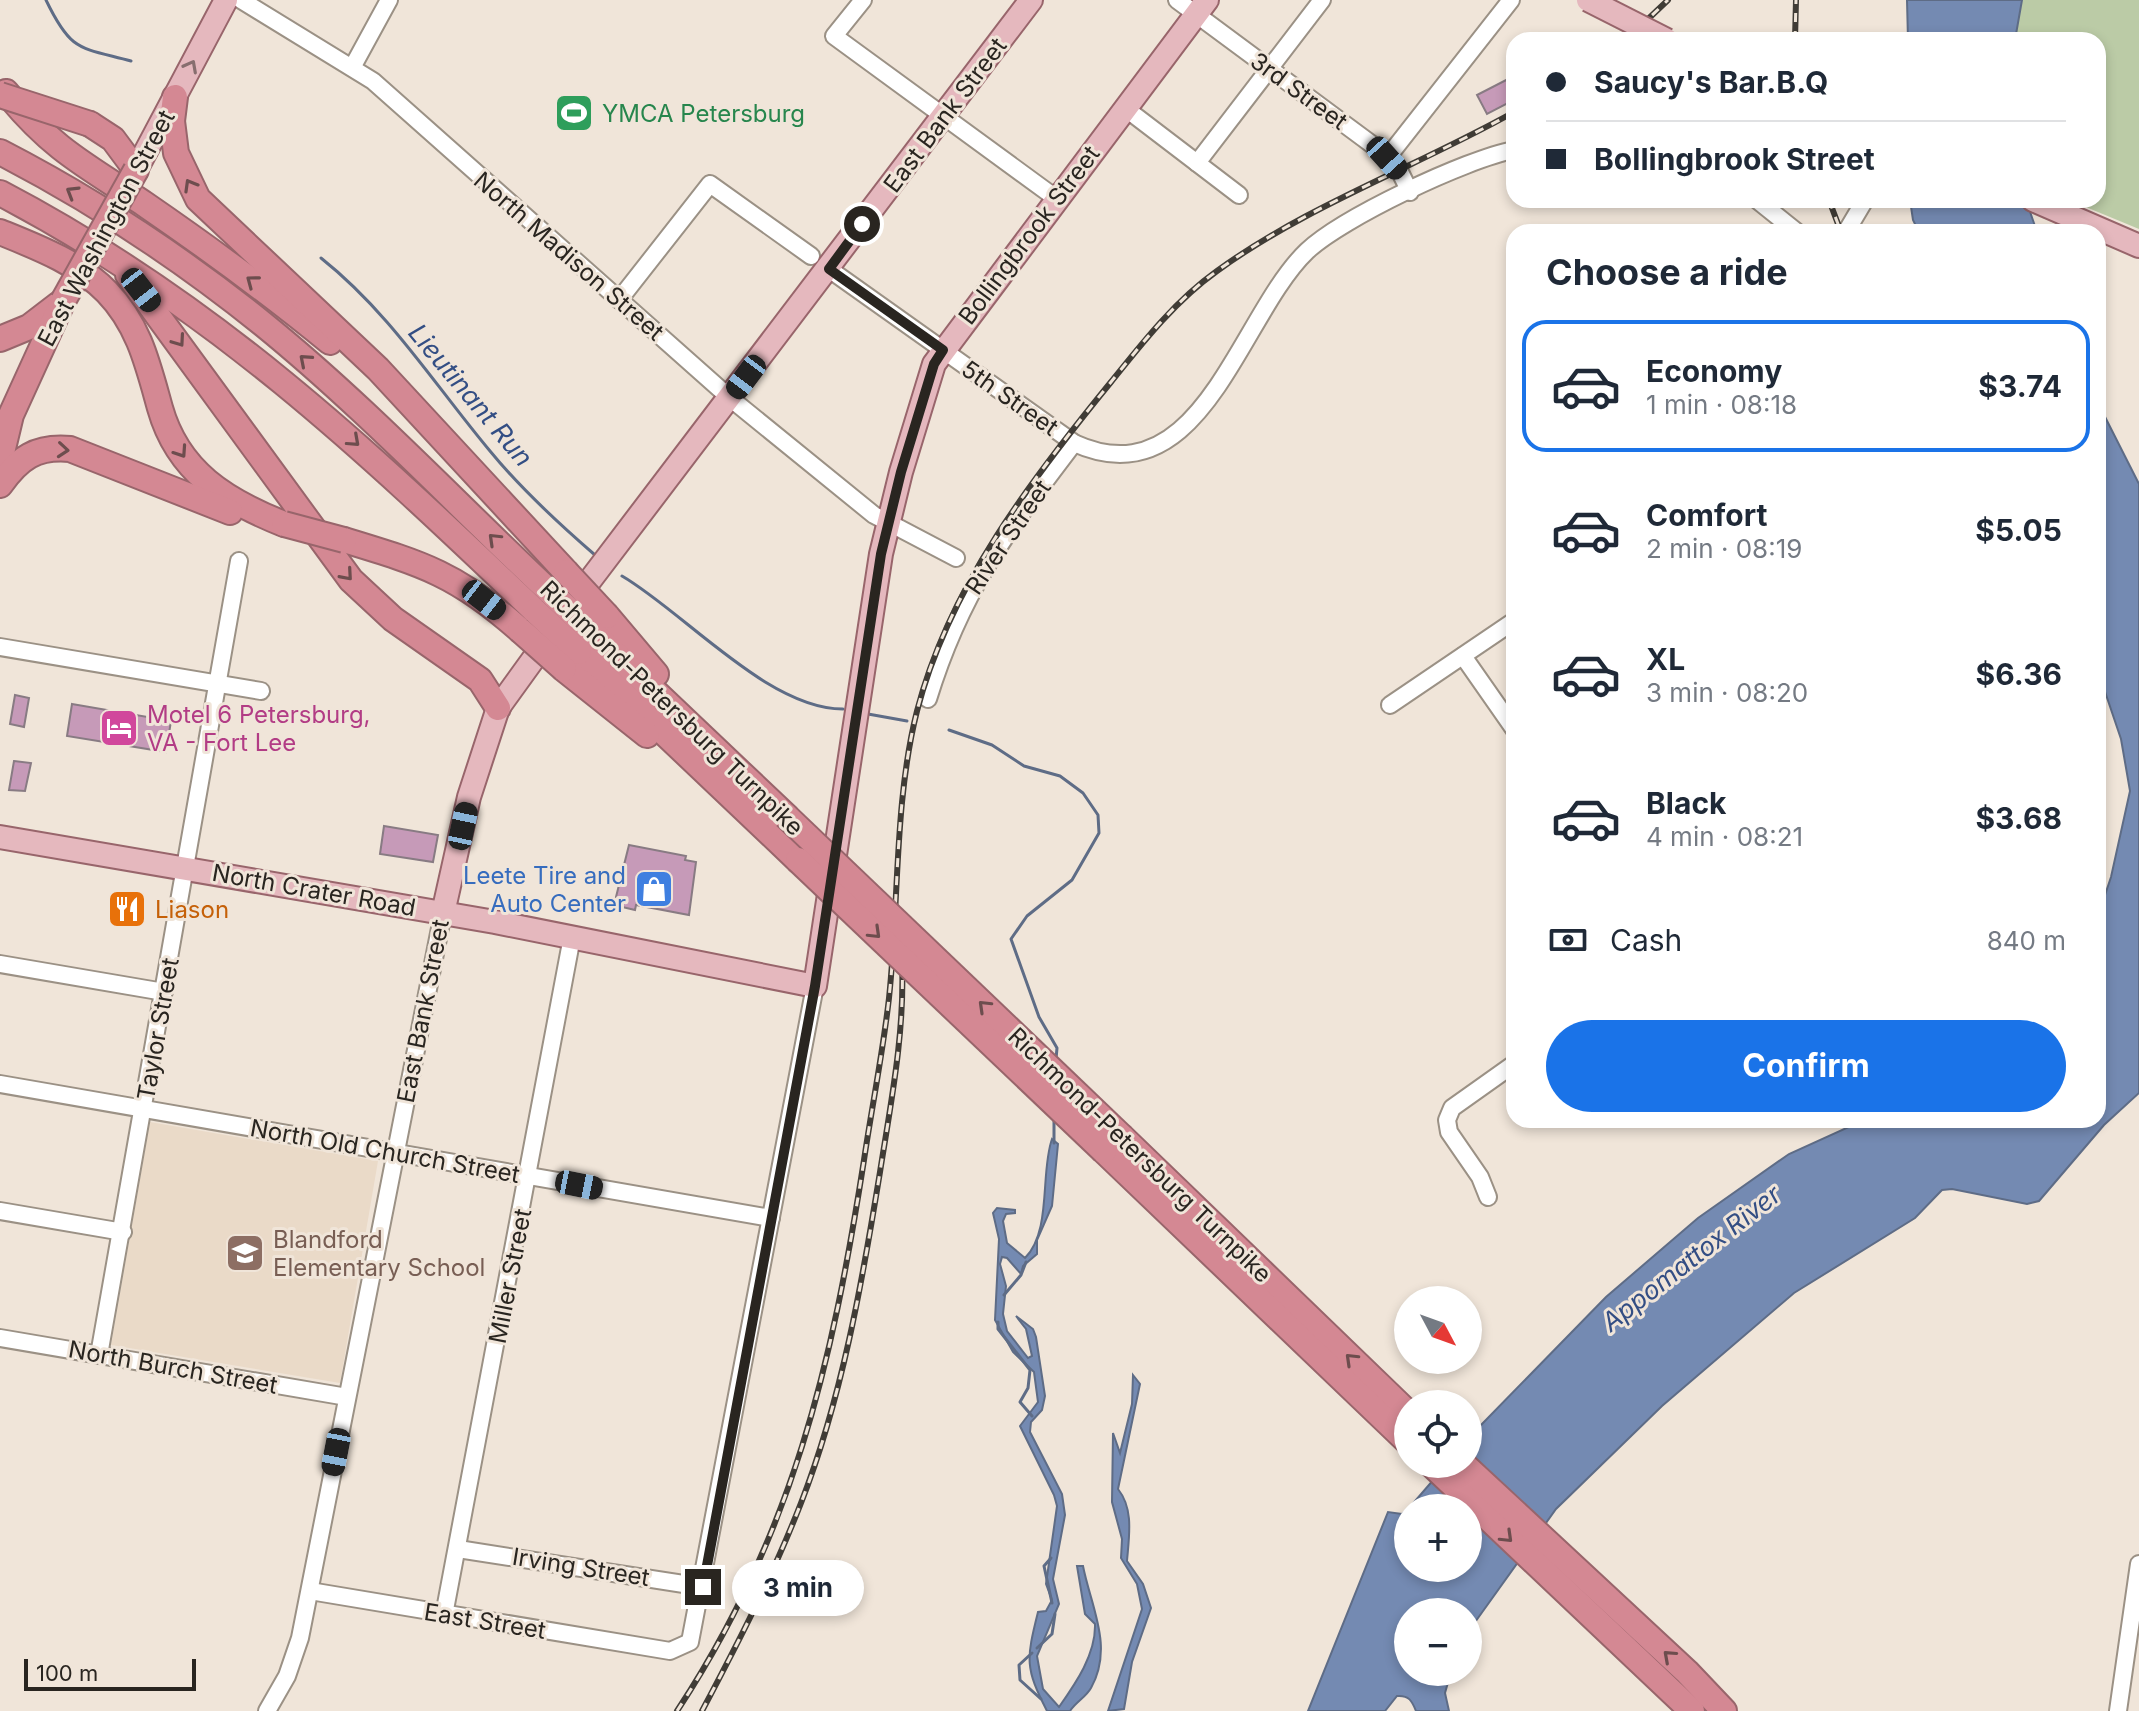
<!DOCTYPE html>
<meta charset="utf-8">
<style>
:root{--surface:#fff;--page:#f2f2f3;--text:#1f2937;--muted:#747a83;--line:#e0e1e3;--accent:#1a73e8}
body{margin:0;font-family:Inter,sans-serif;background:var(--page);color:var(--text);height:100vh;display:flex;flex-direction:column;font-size:30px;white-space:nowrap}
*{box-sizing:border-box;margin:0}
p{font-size:26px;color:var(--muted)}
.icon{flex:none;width:44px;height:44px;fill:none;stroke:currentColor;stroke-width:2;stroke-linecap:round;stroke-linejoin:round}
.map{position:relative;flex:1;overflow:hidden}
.panel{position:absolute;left:1506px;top:224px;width:600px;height:904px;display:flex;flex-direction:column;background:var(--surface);border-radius:24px;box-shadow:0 4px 12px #0003}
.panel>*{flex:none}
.hud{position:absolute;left:1506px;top:32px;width:600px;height:176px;border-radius:24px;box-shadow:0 4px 12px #0003;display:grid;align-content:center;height:176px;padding:0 40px;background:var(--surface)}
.needle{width:52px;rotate:131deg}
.buttons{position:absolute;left:1394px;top:1286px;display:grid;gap:16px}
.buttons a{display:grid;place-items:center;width:88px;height:88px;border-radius:50%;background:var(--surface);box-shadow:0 4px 12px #0003;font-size:40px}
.scale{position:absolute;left:24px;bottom:20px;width:172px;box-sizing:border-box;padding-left:8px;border:4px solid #292520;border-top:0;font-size:22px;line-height:28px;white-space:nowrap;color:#292520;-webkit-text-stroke:6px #f0e5d9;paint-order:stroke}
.end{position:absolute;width:36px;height:36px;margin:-18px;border:10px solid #292520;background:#fff;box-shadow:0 0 0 4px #fff}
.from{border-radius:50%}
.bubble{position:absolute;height:56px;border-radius:28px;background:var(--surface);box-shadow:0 4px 12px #0003;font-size:26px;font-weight:700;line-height:56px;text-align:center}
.car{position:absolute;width:24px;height:48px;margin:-24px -12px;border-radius:10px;box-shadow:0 0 6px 2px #0007;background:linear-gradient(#222 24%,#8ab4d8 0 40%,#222 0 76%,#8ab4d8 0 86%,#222 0)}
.hud b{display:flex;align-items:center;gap:28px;height:76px;font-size:30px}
.hud b+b{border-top:2px solid var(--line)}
.hud i{width:20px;height:20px;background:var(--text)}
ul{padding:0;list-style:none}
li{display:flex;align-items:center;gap:24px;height:132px;margin:0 16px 12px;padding:0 24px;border:4px solid transparent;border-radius:24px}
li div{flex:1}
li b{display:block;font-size:30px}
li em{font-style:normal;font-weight:700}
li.active{border-color:var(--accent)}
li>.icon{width:72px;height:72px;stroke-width:1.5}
h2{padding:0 40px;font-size:36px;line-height:96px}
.pay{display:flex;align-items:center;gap:20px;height:88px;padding:0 40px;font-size:30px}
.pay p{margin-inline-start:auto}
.action{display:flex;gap:16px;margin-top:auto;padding:16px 40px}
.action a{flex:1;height:92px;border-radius:48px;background:var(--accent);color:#fff;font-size:32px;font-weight:700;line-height:92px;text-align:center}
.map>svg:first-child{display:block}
</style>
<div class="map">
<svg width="2139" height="1711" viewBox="0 0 2139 1711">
<rect width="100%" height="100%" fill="#f0e5d9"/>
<path fill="#eadac8" d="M 150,1122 L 378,1161 L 340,1383 L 111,1345 Z"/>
<path fill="#bbcba6" d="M 2022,0 L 2139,0 L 2139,229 L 2069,200 L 2098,200 L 2098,40 L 2015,40 Z"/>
<g fill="#748ab2" stroke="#5e6c86" stroke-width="2">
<path d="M 1907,0 L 2022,0 L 2015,40 L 1908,40 Z"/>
<path d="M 1910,200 L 2026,200 L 2037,232 L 1919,232 L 1913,220 Z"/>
<path d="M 2098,403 L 2139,484 L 2139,1093 L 2104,1125 L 2039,1201 L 2027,1204 L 1952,1189 L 1942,1190 L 1915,1218 L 1794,1293 L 1662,1406 L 1556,1509 L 1468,1632 L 1468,1612 L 1408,1612 L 1408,1672 L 1451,1672 L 1445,1693 L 1449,1711 L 1416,1711 C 1412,1701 1409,1695 1397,1696 L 1385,1711 L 1308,1711 L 1388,1512 L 1402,1514 L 1408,1509 L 1408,1568 L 1468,1568 L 1468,1508 L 1409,1508 L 1447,1464 L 1468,1464 L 1468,1440 L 1482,1424 L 1606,1297 L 1698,1218 L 1789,1154 L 1864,1120 L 2098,1120 L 2098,916 L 2111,877 L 2130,791 L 2121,739 L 2098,671 Z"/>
<path d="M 1052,1139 L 1058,1144 L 1052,1206 L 1037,1240 L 1037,1254 L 1023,1266 L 1021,1274 L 1007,1258 L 1002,1257 L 1000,1264 L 1006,1286 L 1003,1314 L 1007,1331 L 1028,1358 L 1032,1356 L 1026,1329 L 1016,1316 L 1033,1329 L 1036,1337 L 1045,1396 L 1042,1410 L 1031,1422 L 1030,1432 L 1062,1494 L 1065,1515 L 1053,1579 L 1059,1604 L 1037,1656 L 1043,1689 L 1059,1707 C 1076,1683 1096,1654 1095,1624 L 1085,1614 L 1077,1566 L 1083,1566 C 1091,1607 1114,1647 1091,1688 C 1086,1697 1076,1702 1070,1711 L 1047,1711 C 1025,1668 1026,1660 1038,1612 L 1046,1611 L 1052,1600 L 1046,1584 L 1057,1506 L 1054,1495 L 1020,1426 L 1038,1402 L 1034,1372 L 1013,1352 L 995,1320 L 999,1239 L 993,1213 L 997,1208 L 1015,1210 L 1015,1213 L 1006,1214 L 1003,1221 L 1007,1243 L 1025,1258 C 1052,1231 1040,1172 1052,1139 Z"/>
<path d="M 1133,1375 L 1140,1384 L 1118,1489 C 1134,1509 1129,1536 1127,1561 L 1143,1584 L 1151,1608 L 1132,1662 L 1124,1709 L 1108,1711 L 1142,1609 L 1137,1584 L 1121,1558 L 1122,1539 L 1112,1502 L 1113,1433 L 1120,1453 L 1132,1404 Z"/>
</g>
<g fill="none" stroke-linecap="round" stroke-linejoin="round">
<g stroke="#5e6c86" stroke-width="3">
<path d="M 46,0 C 71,52 79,47 131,61"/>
<path d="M 321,258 C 390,313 434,384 490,451 C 521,489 558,523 595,555"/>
<path d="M 622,576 C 684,612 768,709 843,709"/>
<path d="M 868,714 L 907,721"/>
<path d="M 949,730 L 992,745 L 1024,766 L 1060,776 L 1083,793 L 1098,815 L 1099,833 L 1072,880 L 1027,916 L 1011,939 L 1039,1017 L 1057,1048 L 1056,1059"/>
<path d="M 1054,1143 L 1054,1119"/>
<path d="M 1004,1295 L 1021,1275 L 1026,1262"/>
<path d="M 998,1322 L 998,1329 L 1030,1370 L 1028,1388 L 1020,1402 L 1032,1416"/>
<path d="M 1051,1558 L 1044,1566 L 1052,1603"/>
<path d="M 1037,1648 L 1052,1634 L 1055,1614"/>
<path d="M 1032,1653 L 1019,1665 L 1020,1680 L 1041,1699"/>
</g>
</g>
<g fill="#c69ab8" stroke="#887b83" stroke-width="2">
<path d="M 1514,76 L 1514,100 L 1487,114 L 1477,95 Z"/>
<path d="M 15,695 L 29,698 L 24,727 L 10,724 Z"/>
<path d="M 72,704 L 171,721 L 166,752 L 67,736 Z"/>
<path d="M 14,761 L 31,763 L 25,791 L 9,790 Z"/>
<path d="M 384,826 L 438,835 L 433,862 L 380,854 Z"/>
<path d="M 629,845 L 686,856 L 685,860 L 696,862 L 689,915 L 636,905 L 635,910 L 618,906 L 619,901 L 615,901 Z"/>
</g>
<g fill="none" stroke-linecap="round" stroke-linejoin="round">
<g stroke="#9b9185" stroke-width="20">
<g id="minor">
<path d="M 241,0 L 373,81 L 730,398 L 874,515 L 956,558"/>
<path d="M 863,0 L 834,36 L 1057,199"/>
<path d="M 1177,0 L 1374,146 L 1400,172 L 1410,192"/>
<path d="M 353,66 L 389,0"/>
<path d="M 1125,108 L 1239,195"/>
<path d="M 1387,158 L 1511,0"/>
<path d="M 1197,163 L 1322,0"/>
<path d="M 1757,200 L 1797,232"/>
<path d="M 1846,232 L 1865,200"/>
<path d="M 829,269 L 1074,443 C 1201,501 1239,316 1307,251 C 1342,218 1466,159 1514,150"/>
<path d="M 619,300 L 710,184 L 811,256"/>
<path d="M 0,647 L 261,691"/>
<path d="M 1463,656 L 1514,729"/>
<path d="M 928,699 C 961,591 1007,531 1074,443"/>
<path d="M 1390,705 L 1514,621"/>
<path d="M 0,964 L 164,992"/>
<path d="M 0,1084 L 771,1218"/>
<path d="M 1488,1197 L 1480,1177 L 1449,1132 L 1447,1120 L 1452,1108 L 1514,1064"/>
<path d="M 0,1211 L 123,1232"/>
<path d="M 0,1338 L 347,1397"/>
<path d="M 99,1355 L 239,561"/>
<path d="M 458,1549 L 703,1587"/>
<path d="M 310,1591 L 670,1651 L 690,1642 L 815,986"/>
<path d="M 444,1615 L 572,937"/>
<path d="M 267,1711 L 287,1676 L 300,1638 L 443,913"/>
<path d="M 2118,1711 L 2139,1564"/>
</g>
</g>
<g stroke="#98656b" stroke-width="26">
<g id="major">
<path d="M 136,170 L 226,0"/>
<path d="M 2033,200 L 2139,246"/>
<path d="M 572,604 L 1031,0"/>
<path d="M 0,837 L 495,922 L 815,986 L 881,554 L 901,472 L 934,364 L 1207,0"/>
<path d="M 443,913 L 469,797 L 498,708 L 550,636"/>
</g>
</g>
<g stroke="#98656b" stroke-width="28">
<g id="highway">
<path d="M 6,92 C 51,148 85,165 143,203 C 207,247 270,293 330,342"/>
<path d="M 175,97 L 172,121 L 176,153 L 198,199 L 378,369 L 566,572"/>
<path d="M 90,124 L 113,139 L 136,170"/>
<path d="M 0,152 C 93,200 181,258 263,324 C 364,406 455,503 550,592"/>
<path d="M 0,193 C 212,304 364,448 535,611"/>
<path d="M 0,232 C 37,247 79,263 107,292 C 139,325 148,365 160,408 C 178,472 226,501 284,524"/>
<path d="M 128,275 L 351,580 L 393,619 L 480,680 L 498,708"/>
<path d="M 0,339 L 29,327 L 59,304"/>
<path d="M 0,461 L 11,415 L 63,301"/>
<path d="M 0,485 C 19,458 36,446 70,449 L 230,512"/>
<path d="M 344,540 C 423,564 457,574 520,630"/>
<path d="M 607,616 L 656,674"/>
<path d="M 593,633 L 786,816"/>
<path d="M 579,652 L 798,860"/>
<path d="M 564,669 L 647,735"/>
<path d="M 1122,1137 L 1408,1413"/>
<path d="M 1104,1151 L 1408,1442"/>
<path d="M 1431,1464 L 1692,1711"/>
<path d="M 1463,1464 L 1687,1672 L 1724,1711"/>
</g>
</g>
<use href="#minor" stroke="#fff" stroke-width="16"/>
<use href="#major" stroke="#e5b8be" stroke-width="22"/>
<use href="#highway" stroke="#d48893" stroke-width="24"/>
<g stroke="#403c36" stroke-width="6">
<g id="rail">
<path d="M 1626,40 L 1668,0"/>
<path d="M 1795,40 L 1796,0"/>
<path d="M 1829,200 L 1841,232"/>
<path d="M 677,1711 C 793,1535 832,1365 864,1160 C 872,1106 883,1052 889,998 C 899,905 894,802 917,711 C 949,587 1031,480 1111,382 C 1143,342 1175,301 1217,271 C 1306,206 1418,166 1514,112"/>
<path d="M 702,1711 C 738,1643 773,1575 801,1503 C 842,1398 862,1283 880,1172 C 891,1102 905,1032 902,961"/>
</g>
</g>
<use href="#rail" stroke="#f0e5d9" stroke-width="3" stroke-dasharray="9" stroke-linecap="butt"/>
<g stroke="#98656b" stroke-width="26" stroke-linecap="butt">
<path id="major-bridge" d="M 1588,0 L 1667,40"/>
</g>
<g stroke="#98656b" stroke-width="28" stroke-linecap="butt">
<g id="highway-bridge">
<path d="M 0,95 L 90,124"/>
<path d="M 63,301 L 136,170"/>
<path d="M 284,524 L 344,540"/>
<path d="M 566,572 L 607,616"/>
<path d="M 550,592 L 593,633"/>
<path d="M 535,611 L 579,652"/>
<path d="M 520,630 L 564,669"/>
<path d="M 786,816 L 1122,1137"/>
<path d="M 798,860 L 1104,1151"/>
</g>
</g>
<use href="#major-bridge" stroke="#e5b8be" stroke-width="22"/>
<use href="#highway-bridge" stroke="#d48893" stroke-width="24"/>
</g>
<defs><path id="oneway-chevron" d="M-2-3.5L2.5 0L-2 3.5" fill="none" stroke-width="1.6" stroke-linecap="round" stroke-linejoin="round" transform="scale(2)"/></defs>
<use stroke="#876e6f" href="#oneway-chevron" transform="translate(191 66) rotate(-62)"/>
<g stroke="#6d4d4e">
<use href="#oneway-chevron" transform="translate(190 185) rotate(-120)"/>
<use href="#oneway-chevron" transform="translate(72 192) rotate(-149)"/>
<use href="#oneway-chevron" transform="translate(252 281) rotate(-143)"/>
<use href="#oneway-chevron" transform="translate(179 341) rotate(55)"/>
<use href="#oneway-chevron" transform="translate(305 360) rotate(-139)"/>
<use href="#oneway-chevron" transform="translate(354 441) rotate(42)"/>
<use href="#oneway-chevron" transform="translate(63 450) rotate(5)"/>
<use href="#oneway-chevron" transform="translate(181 452) rotate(56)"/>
<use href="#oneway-chevron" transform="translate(494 539) rotate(-136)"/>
<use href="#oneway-chevron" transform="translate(347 575) rotate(49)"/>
<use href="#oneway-chevron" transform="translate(875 933) rotate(44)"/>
<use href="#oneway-chevron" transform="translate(984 1006) rotate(-136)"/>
<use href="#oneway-chevron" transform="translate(1351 1359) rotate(-136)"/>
<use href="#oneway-chevron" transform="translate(1507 1537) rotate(44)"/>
<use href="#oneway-chevron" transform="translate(1669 1656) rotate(-138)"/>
</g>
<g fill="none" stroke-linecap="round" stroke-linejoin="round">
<path stroke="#292520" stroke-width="10" d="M 703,1587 L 815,986 L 881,554 L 901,472 L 934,364 L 943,350 L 829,269 L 862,224"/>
</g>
<defs>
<g id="stadium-square" transform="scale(2)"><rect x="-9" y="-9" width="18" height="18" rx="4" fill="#2e9e5b" stroke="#f0e5d9"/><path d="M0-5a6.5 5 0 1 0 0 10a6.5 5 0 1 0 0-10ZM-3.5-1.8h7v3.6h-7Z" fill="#fff"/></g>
<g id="hotel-square" transform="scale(2)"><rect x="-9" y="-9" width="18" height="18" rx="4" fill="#d1479c" stroke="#f0e5d9"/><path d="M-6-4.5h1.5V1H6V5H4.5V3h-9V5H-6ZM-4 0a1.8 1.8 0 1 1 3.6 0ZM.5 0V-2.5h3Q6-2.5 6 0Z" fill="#fff"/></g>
<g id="shop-square" transform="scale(2)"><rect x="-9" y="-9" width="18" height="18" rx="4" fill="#3f7fe0" stroke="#f0e5d9"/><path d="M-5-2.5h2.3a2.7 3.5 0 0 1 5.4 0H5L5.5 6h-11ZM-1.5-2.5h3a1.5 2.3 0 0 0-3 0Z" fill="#fff"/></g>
<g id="restaurant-square" transform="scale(2)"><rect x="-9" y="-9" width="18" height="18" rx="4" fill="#e8710a" stroke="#f0e5d9"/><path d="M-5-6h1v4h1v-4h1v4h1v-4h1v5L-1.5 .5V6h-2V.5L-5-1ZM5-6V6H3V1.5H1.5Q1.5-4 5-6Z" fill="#fff"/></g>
<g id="school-square" transform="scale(2)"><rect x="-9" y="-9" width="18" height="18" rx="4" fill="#8d6e63" stroke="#f0e5d9"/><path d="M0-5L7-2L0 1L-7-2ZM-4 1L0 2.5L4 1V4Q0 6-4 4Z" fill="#fff"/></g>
</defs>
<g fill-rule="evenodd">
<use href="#stadium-square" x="574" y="113"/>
<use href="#hotel-square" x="119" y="728"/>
<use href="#shop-square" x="654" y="889"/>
<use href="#restaurant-square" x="127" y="909"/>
<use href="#school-square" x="245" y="1253"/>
</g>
<g text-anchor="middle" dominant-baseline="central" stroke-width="6" stroke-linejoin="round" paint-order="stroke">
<g font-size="24" fill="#292520" stroke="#f0e5d9">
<text transform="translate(1299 91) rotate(36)">3rd Street</text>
<text transform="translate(945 115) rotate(-53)">East Bank Street</text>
<text transform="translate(106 228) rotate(-62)">East Washington Street</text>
<text transform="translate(1029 235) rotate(-53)">Bollingbrook Street</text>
<text transform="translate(569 256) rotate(41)">North Madison Street</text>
<text transform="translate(1010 398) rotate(35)">5th Street</text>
<text transform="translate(1008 537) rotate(-56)">River Street</text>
<text transform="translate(672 708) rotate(44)">Richmond-Petersburg Turnpike</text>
<text transform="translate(314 890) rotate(10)">North Crater Road</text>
<text transform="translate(423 1011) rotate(-79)">East Bank Street</text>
<text transform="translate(158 1029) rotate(-80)">Taylor Street</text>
<text transform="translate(385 1151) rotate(10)">North Old Church Street</text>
<text transform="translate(1140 1155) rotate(44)">Richmond-Petersburg Turnpike</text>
<text transform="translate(510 1276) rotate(-79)">Miller Street</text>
<text transform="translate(173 1367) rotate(10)">North Burch Street</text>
<text transform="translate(581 1567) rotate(9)">Irving Street</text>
<text transform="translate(485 1621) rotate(9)">East Street</text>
</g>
<g font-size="24" fill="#27864d" stroke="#f0e5d9" text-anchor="start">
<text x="602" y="113">YMCA Petersburg</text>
</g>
<g font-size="24" fill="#b23c85" stroke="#f0e5d9" text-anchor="start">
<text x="147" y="714">Motel 6 Petersburg,<tspan x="147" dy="28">VA - Fort Lee</tspan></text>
</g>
<g font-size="24" fill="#366cbe" stroke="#f0e5d9" text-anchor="end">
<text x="626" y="875">Leete Tire and<tspan x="626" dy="28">Auto Center</tspan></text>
</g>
<g font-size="24" fill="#c56008" stroke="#f0e5d9" text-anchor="start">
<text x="155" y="909">Liason</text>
</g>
<g font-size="24" fill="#785e54" stroke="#f0e5d9" text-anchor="start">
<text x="273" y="1239">Blandford<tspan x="273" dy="28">Elementary School</tspan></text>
</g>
<g font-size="26" font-style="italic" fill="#334e84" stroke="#f0e5d9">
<text transform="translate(471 395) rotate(50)">Lieutinant Run</text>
<text transform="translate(1691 1258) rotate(-38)">Appomattox River</text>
</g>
</g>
</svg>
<div class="buttons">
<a><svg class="needle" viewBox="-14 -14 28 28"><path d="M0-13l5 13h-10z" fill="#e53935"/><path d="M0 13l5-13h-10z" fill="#747a83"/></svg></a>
<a><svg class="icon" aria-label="locate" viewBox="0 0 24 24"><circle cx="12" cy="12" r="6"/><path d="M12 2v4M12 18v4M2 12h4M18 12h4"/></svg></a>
<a>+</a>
<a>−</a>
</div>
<div class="scale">100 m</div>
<i class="end from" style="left:862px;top:224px"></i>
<i class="end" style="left:703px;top:1587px"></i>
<div class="bubble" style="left:732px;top:1560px;width:132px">3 min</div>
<i class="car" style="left:1387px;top:158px;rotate:138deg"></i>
<i class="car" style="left:141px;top:290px;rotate:142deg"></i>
<i class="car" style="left:746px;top:377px;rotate:217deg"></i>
<i class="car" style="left:484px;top:600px;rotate:128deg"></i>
<i class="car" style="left:463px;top:826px;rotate:12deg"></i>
<i class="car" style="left:579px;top:1185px;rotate:101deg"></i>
<i class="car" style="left:336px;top:1452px;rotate:191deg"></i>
<div class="hud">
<b><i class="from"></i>Saucy's Bar.B.Q</b>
<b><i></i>Bollingbrook Street</b>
</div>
<section class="panel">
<h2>Choose a ride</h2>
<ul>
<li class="active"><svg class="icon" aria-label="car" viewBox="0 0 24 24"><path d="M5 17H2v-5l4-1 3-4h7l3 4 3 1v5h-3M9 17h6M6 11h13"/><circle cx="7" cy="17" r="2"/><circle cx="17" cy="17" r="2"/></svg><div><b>Economy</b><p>1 min · 08:18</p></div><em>$3.74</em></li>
<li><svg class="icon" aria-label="car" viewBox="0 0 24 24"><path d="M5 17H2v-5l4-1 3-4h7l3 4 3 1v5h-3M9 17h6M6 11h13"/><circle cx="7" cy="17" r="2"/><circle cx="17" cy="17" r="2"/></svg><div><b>Comfort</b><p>2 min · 08:19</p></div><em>$5.05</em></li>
<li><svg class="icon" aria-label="car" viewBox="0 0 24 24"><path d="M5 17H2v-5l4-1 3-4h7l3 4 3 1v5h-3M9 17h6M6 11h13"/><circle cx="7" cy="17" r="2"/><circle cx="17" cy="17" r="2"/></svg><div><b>XL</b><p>3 min · 08:20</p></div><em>$6.36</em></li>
<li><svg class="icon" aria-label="car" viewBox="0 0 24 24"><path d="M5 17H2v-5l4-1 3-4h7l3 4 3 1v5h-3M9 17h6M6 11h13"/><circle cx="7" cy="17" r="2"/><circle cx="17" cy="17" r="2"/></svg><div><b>Black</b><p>4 min · 08:21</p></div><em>$3.68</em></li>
</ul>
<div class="pay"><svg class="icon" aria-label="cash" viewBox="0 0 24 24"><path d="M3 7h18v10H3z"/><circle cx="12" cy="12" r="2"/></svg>Cash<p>840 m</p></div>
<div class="action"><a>Confirm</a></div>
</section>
</div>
